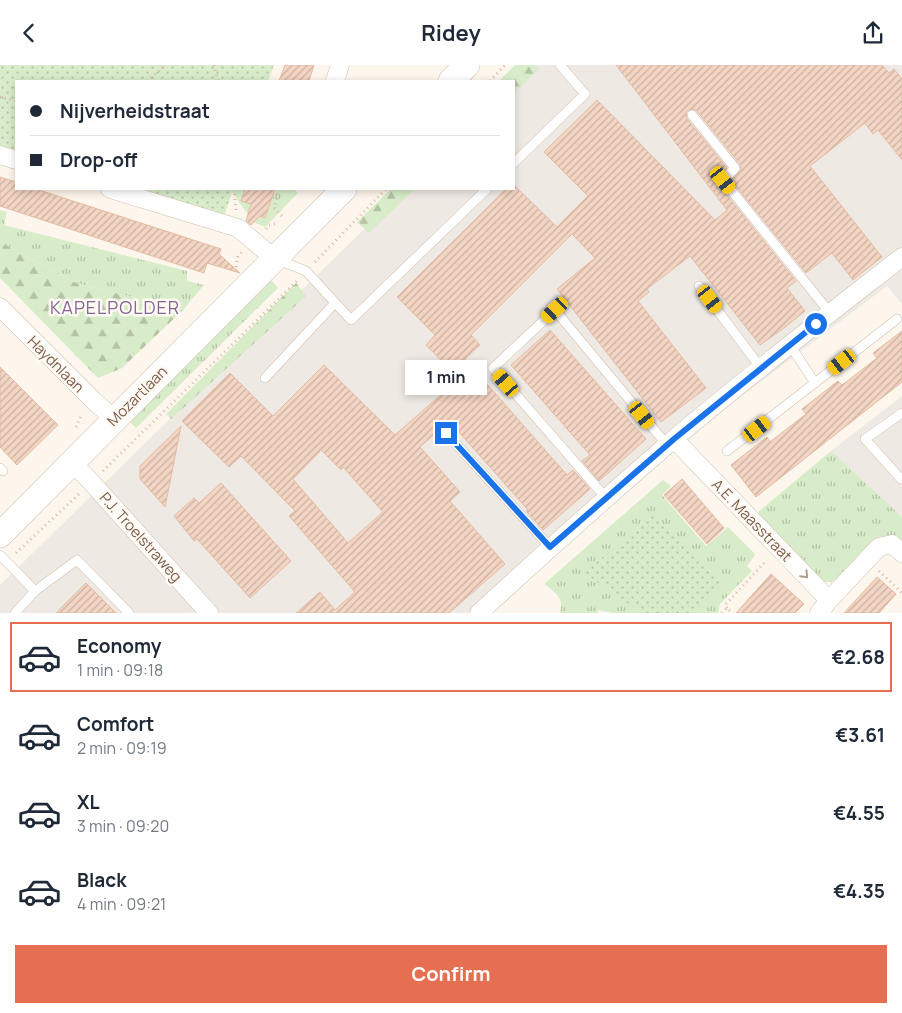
<!DOCTYPE html>
<meta charset="utf-8">
<style>
:root{--surface:#fff;--page:#f2f2f3;--text:#1f2937;--muted:#747a83;--line:#e0e1e3;--accent:#e76f51}
body{margin:0;font-family:Manrope,sans-serif;background:var(--page);color:var(--text);height:100vh;display:flex;flex-direction:column;font-size:19px;white-space:nowrap}
*{box-sizing:border-box;margin:0}
p{font-size:16px;color:var(--muted)}
.icon{flex:none;width:28px;height:28px;fill:none;stroke:currentColor;stroke-width:2;stroke-linecap:round;stroke-linejoin:round}
.map{position:relative;height:548px;overflow:hidden}
.side{display:flex;flex-direction:column;background:var(--surface);flex:1}
.side>*{flex:none}
.guide{position:absolute;left:15px;top:15px;width:500px;height:110px;border-radius:0px;box-shadow:0 2px 8px #0003;display:grid;align-content:center;height:110px;padding:0 15px;background:var(--surface)}
.end{position:absolute;width:22px;height:22px;margin:-11px;border:6px solid #1a73e8;background:#fff;box-shadow:0 0 0 2px #fff}
.from{border-radius:50%}
.bubble{position:absolute;height:35px;border-radius:0px;background:var(--surface);box-shadow:0 2px 8px #0003;font-size:16px;font-weight:700;line-height:35px;text-align:center}
.car{position:absolute;width:15px;height:30px;margin:-15px -8px;border-radius:6px;box-shadow:0 0 4px 1px #0007;background:linear-gradient(#f5c518 24%,#345 0 40%,#f5c518 0 76%,#345 0 86%,#f5c518 0)}
.guide b{display:flex;align-items:center;gap:18px;height:48px;font-size:19px}
.guide b+b{border-top:1px solid var(--line)}
.guide i{width:12px;height:12px;background:var(--text)}
ul{padding:9px 0 0;list-style:none}
li{display:flex;align-items:center;gap:15px;height:70px;margin:0 10px 8px;padding:0 5px;border:2px solid transparent;border-radius:0px}
li div{flex:1}
li b{display:block;font-size:19px}
li em{font-style:normal;font-weight:700}
li.active{border-color:var(--accent)}
li>.icon{width:45px;height:45px;stroke-width:1.5}
.primary-button{display:flex;gap:10px;margin-top:auto;padding:10px 15px}
.primary-button a{flex:1;height:58px;border-radius:0px;background:var(--accent);color:#fff;font-size:20px;font-weight:700;line-height:58px;text-align:center}
header{display:flex;justify-content:space-between;align-items:center;height:65px;padding:0 15px;background:var(--surface);font-size:22px;font-weight:700}
.map>svg:first-child{display:block}
</style>
<header><svg class="icon" aria-label="back" viewBox="0 0 24 24"><path d="M15 5l-7 7 7 7"/></svg>Ridey<svg class="icon" aria-label="share" viewBox="0 0 24 24"><path d="M12 15V3M7 8l5-5 5 5M5 13v7h14v-7"/></svg></header>
<div class="map">
<svg width="902" height="548" viewBox="0 0 902 548">
<defs>
<pattern id="grass-tufts" width="24" height="20" patternUnits="userSpaceOnUse" patternTransform="scale(1.25)"><rect width="24" height="20" fill="#d8ecc9"/><path d="M3 7l-1-3M5 7V3M7 7l1-3M15 17l-1-3M17 17v-4M19 17l1-3" fill="none" stroke="#b4c2a5"/></pattern>
<pattern id="forest-firs" width="22" height="20" patternUnits="userSpaceOnUse" patternTransform="scale(1.25)"><rect width="22" height="20" fill="#d8ecc9"/><path d="M5 1l3.5 6h-7zM16 11l3.5 6h-7z" fill="#b4c2a5"/></pattern>
<pattern id="park-dots" width="8" height="8" patternUnits="userSpaceOnUse" patternTransform="scale(1.25)"><rect width="8" height="8" fill="#d8ecc9"/><path d="M2 2h.1M6 6h.1" fill="none" stroke="#b4c2a5" stroke-width="1.8" stroke-linecap="round"/></pattern>
<pattern id="building-hatch" width="6" height="6" patternUnits="userSpaceOnUse" patternTransform="scale(1.25)"><rect width="6" height="6" fill="#f3d5c3"/><path d="M-1 1l2-2M0 6l6-6M5 7l2-2" fill="none" stroke="#cab0a1"/></pattern>
</defs>
<rect width="100%" height="100%" fill="#fdf6ec"/>
<g fill="#efe9e4">
<path d="M 532,0 L 902,0 L 902,239 L 887,221 L 692,369 L 485,548 L 0,548 L 0,520 L 405,124 L 514,124 L 514,18 Z"/>
<path d="M 902,331 L 902,459 L 831,386 Z"/>
</g>
<g fill="url(#grass-tufts)">
<path d="M 230,124 L 294,124 L 298,128 L 265,162 L 253,157 Z"/>
<path d="M 0,145 L 7,147 L 4,160 L 187,206 L 187,216 L 204,220 L 183,245 L 76,218 L 0,177 Z"/>
<path d="M 270,214 L 278,223 L 136,363 L 128,355 Z"/>
<path d="M 831,386 L 902,452 L 902,480 L 894,474 L 837,514 L 831,517 L 822,517 L 757,448 Z"/>
<path d="M 663,415 L 671,421 L 662,430 L 706,481 L 728,462 L 755,489 L 753,493 L 747,501 L 752,506 L 720,539 L 718,548 L 612,548 L 599,545 L 597,548 L 560,548 C 564,532 556,528 544,519 Z"/>
</g>
<g fill="url(#forest-firs)">
<path d="M 515,0 L 535,0 L 539,4 L 514,28 L 514,16 L 499,16 Z"/>
<path d="M 391,124 L 415,124 L 369,168 L 357,157 Z"/>
<path d="M 0,177 L 76,218 L 183,245 L 122,303 L 98,313 L 0,213 Z"/>
<path d="M 296,218 L 306,231 L 171,354 L 166,349 Z"/>
</g>
<g fill="url(#park-dots)">
<path d="M 0,0 L 274,0 L 268,16 L 16,16 L 16,93 L 0,88 Z"/>
<path d="M 117,124 L 233,124 L 223,155 Z"/>
<path d="M 652,451 L 725,517 L 689,548 L 642,548 L 584,508 Z"/>
</g>
<g fill="url(#building-hatch)" stroke="#e6bba3" fill-rule="evenodd">
<path d="M 285,0 L 314,0 L 309,16 L 279,16 Z"/>
<path d="M 616,0 L 882,0 L 889,8 L 894,4 L 902,14 L 902,95 L 878,65 L 873,69 L 865,58 L 810,101 L 882,192 L 853,215 L 832,188 L 806,208 L 731,115 L 741,105 L 740,99 L 697,46 L 694,44 L 688,45 L 686,48 L 687,54 L 727,103 L 717,113 L 718,119 L 796,216 L 787,223 L 805,246 L 784,263 L 760,280 L 690,191 L 647,224 L 649,227 L 638,236 L 706,323 L 661,357 L 557,224 L 595,193 L 572,169 L 471,270 L 480,280 L 465,294 L 567,410 L 573,405 L 590,424 L 543,465 L 526,446 L 528,445 L 449,356 L 420,382 L 460,427 L 450,436 L 505,499 L 449,548 L 296,548 L 320,527 L 335,545 L 355,527 L 289,451 L 295,446 L 241,391 L 229,402 L 182,356 L 230,308 L 273,351 L 324,300 L 395,370 L 459,314 L 426,280 L 435,270 L 397,232 L 506,124 L 514,124 L 514,120 L 557,162 L 588,131 L 544,87 L 597,35 L 715,155 L 727,145 ZM 321,385 L 341,405 L 343,402 L 383,447 L 348,478 L 293,414 Z"/>
<path d="M 0,112 L 16,117 L 16,124 L 36,124 L 221,184 L 219,189 L 240,208 L 207,198 L 204,208 L 0,141 Z"/>
<path d="M 245,124 L 275,124 L 265,153 L 260,151 L 251,160 L 246,156 L 251,139 L 241,136 Z"/>
<path d="M 550,265 L 646,374 L 599,416 L 582,396 L 590,390 L 511,300 Z"/>
<path d="M 902,266 L 902,317 L 756,432 L 731,400 L 767,372 L 770,377 L 806,349 L 802,344 L 838,316 L 842,320 L 859,307 L 877,293 L 873,288 Z"/>
<path d="M 0,302 L 58,360 L 17,400 L 0,382 Z"/>
<path d="M 181,361 L 165,442 L 140,414 L 140,401 Z"/>
<path d="M 682,414 L 724,463 L 707,479 L 664,430 Z"/>
<path d="M 221,418 L 291,496 L 250,533 L 197,474 L 194,476 L 174,451 L 194,433 L 199,438 Z"/>
<path d="M 771,509 L 804,539 L 795,548 L 736,548 Z"/>
<path d="M 877,512 L 896,529 L 879,548 L 844,548 Z"/>
<path d="M 86,518 L 116,548 L 56,548 Z"/>
</g>
<g fill="none" stroke-linecap="round" stroke-linejoin="round">
<g stroke="#d1beb0" stroke-width="10">
<g id="lane">
<path d="M 692,50 L 735,103 L 723,115 L 830,248"/>
<path d="M 514,98 L 585,29 L 560,0"/>
<path d="M 276,194 L 306,206 L 351,255 L 487,124"/>
<path d="M 699,221 L 761,303"/>
<path d="M 790,280 L 815,318"/>
<path d="M 265,313 L 335,238"/>
<path d="M 446,368 L 550,482"/>
<path d="M 727,386 L 897,254"/>
<path d="M 0,403 L 3,406"/>
<path d="M 901,414 L 865,374 L 902,348"/>
<path d="M 606,433 L 493,303 L 555,245 L 667,380"/>
<path d="M 0,490 L 35,526"/>
<path d="M 15,548 L 35,526 L 77,495 L 129,548"/>
</g>
</g>
<g stroke="#d1beb0" stroke-width="19">
<g id="street">
<path d="M 335,16 L 340,0"/>
<path d="M 0,90 L 16,95"/>
<path d="M 110,124 L 238,163 L 275,194"/>
<path d="M 0,242 L 94,336 L 114,354"/>
<path d="M 674,374 L 829,535 L 819,548"/>
<path d="M 72,397 L 92,418 L 209,548"/>
<path d="M 829,535 L 879,482 L 892,479 L 902,488"/>
<path d="M 479,548 C 543,489 608,431 674,374 C 748,311 825,252 902,192"/>
</g>
</g>
<g stroke="#d6c0b0" stroke-width="26">
<g id="secondary">
<path d="M 451,16 L 467,0"/>
<path d="M 0,470 L 344,124"/>
</g>
</g>
<g stroke="#d9b8a5" stroke-width="3" stroke-dasharray="1 4" stroke-linecap="butt">
<path d="M 214,0 L 218,16"/>
<path d="M 147,16 L 166,0"/>
<path d="M 490,16 L 505,0"/>
<path d="M 0,32 L 16,36"/>
<path d="M 234,124 L 236,146"/>
<path d="M 280,124 L 274,143 L 284,153"/>
<path d="M 266,164 L 269,160 L 278,158"/>
<path d="M 315,197 L 386,124"/>
<path d="M 236,202 L 238,191 L 242,187"/>
<path d="M 76,362 L 82,349"/>
<path d="M 103,406 L 297,216"/>
<path d="M 16,488 L 79,429"/>
<path d="M 879,506 L 902,528"/>
<path d="M 727,543 L 725,540 L 765,497"/>
<path d="M 722,548 L 727,543 L 732,548"/>
</g>
<use href="#lane" stroke="#fff" stroke-width="9"/>
<use href="#street" stroke="#fff" stroke-width="18"/>
<use href="#secondary" stroke="#fff" stroke-width="25"/>
</g>
<defs><path id="oneway-chevron" d="M-2-3.5L2.5 0L-2 3.5" fill="none" stroke-width="1.6" stroke-linecap="round" stroke-linejoin="round" transform="scale(1.25)"/></defs>
<use stroke="#af9d94" href="#oneway-chevron" transform="translate(805 510) rotate(46)"/>
<g fill="none" stroke-linecap="round" stroke-linejoin="round">
<path stroke="#1a73e8" stroke-width="6" d="M 446,368 L 550,482 L 674,374 L 816,259"/>
</g>
<g text-anchor="middle" dominant-baseline="central" stroke-width="5" stroke-linejoin="round" paint-order="stroke">
<g font-size="15" fill="#7a5c4d" stroke="#fffaf3">
<text transform="translate(56 299) rotate(45)">Haydnlaan</text>
<text transform="translate(137 331) rotate(-45)">Mozartlaan</text>
<text transform="translate(752 455) rotate(46)">A.E. Maasstraat</text>
<text transform="translate(141 472) rotate(48)">P.J. Troelstraweg</text>
</g>
<g font-size="18" letter-spacing="1" fill="#846695" stroke="#fffaf3">
<text x="115" y="242">KAPELPOLDER</text>
</g>
</g>
</svg>
<i class="end from" style="left:816px;top:259px"></i>
<i class="end" style="left:446px;top:368px"></i>
<div class="bubble" style="left:405px;top:295px;width:82px">1 min</div>
<i class="car" style="left:723px;top:115px;rotate:141deg"></i>
<i class="car" style="left:710px;top:234px;rotate:143deg"></i>
<i class="car" style="left:555px;top:245px;rotate:227deg"></i>
<i class="car" style="left:842px;top:297px;rotate:232deg"></i>
<i class="car" style="left:506px;top:318px;rotate:319deg"></i>
<i class="car" style="left:642px;top:350px;rotate:141deg"></i>
<i class="car" style="left:757px;top:364px;rotate:52deg"></i>
<div class="guide">
<b><i class="from"></i>Nijverheidstraat</b>
<b><i></i>Drop-off</b>
</div>
</div>
<section class="side">
<ul>
<li class="active"><svg class="icon" aria-label="car" viewBox="0 0 24 24"><path d="M5 17H2v-5l4-1 3-4h7l3 4 3 1v5h-3M9 17h6M6 11h13"/><circle cx="7" cy="17" r="2"/><circle cx="17" cy="17" r="2"/></svg><div><b>Economy</b><p>1 min · 09:18</p></div><em>€2.68</em></li>
<li><svg class="icon" aria-label="car" viewBox="0 0 24 24"><path d="M5 17H2v-5l4-1 3-4h7l3 4 3 1v5h-3M9 17h6M6 11h13"/><circle cx="7" cy="17" r="2"/><circle cx="17" cy="17" r="2"/></svg><div><b>Comfort</b><p>2 min · 09:19</p></div><em>€3.61</em></li>
<li><svg class="icon" aria-label="car" viewBox="0 0 24 24"><path d="M5 17H2v-5l4-1 3-4h7l3 4 3 1v5h-3M9 17h6M6 11h13"/><circle cx="7" cy="17" r="2"/><circle cx="17" cy="17" r="2"/></svg><div><b>XL</b><p>3 min · 09:20</p></div><em>€4.55</em></li>
<li><svg class="icon" aria-label="car" viewBox="0 0 24 24"><path d="M5 17H2v-5l4-1 3-4h7l3 4 3 1v5h-3M9 17h6M6 11h13"/><circle cx="7" cy="17" r="2"/><circle cx="17" cy="17" r="2"/></svg><div><b>Black</b><p>4 min · 09:21</p></div><em>€4.35</em></li>
</ul>
<div class="primary-button"><a>Confirm</a></div>
</section>
